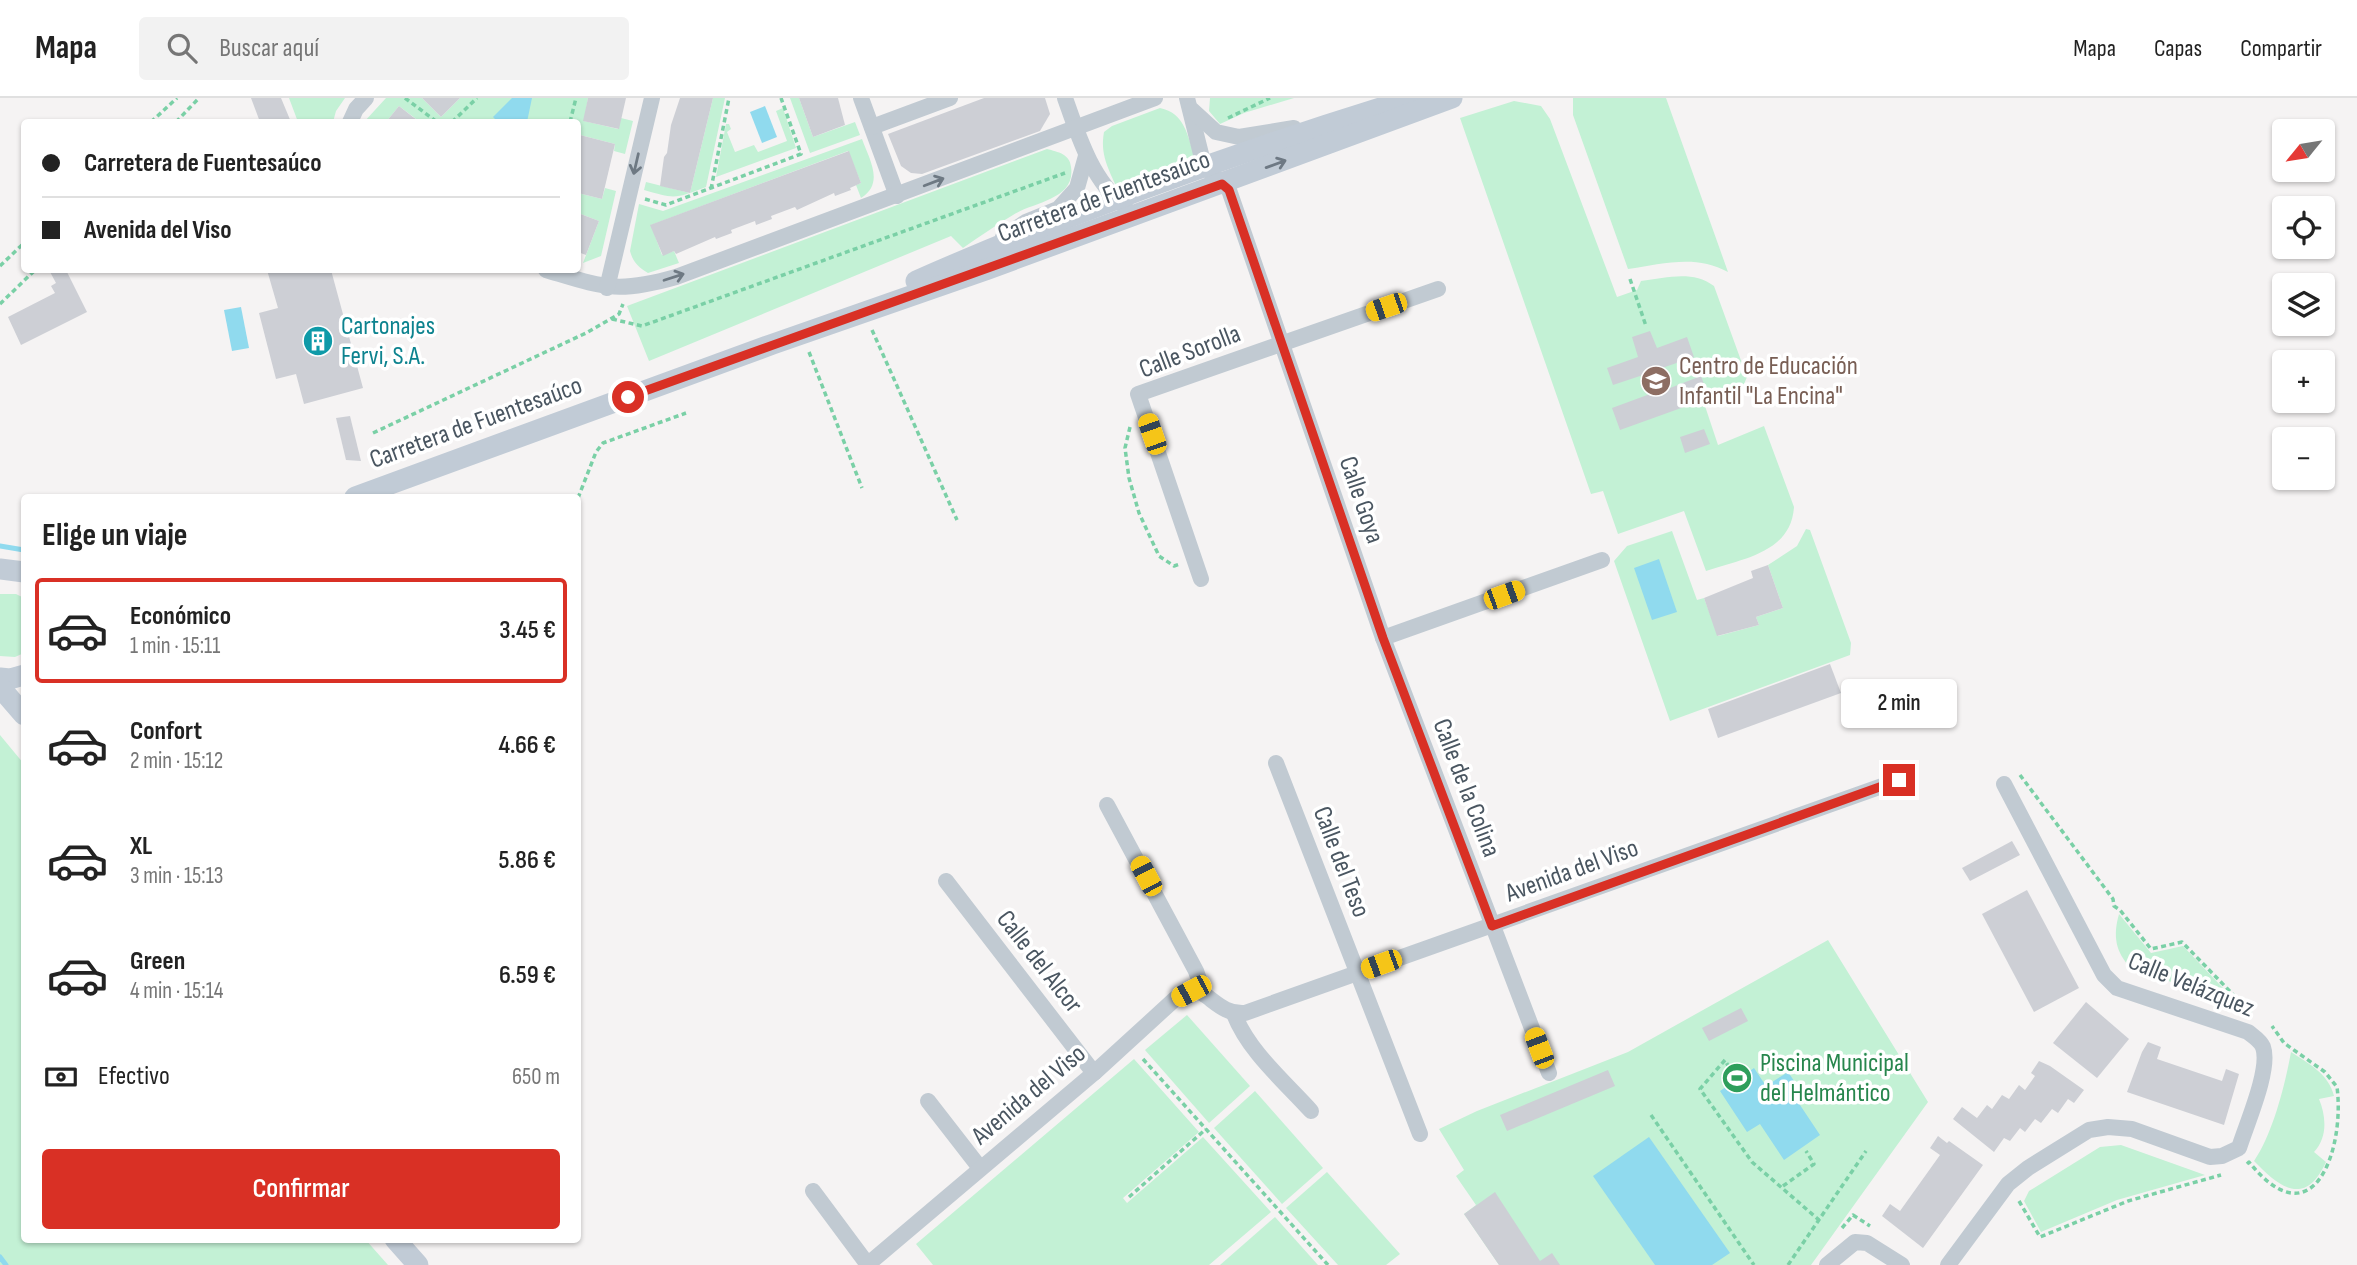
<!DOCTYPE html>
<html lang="es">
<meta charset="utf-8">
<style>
:root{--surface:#fff;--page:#f2f2f2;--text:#222;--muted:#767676;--line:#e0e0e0;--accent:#d93025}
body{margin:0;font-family:"Sofia Sans Condensed",sans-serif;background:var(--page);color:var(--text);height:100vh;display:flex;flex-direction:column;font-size:26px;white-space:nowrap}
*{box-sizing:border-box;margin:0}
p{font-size:23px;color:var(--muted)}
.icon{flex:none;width:38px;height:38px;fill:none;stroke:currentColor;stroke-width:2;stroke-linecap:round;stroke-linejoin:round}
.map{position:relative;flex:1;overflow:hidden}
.side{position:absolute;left:21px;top:396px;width:560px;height:749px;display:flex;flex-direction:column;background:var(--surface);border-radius:7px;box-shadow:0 2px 5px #0004}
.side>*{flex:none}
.top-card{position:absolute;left:21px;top:21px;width:560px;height:154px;border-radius:7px;box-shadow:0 2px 5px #0004;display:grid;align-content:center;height:154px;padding:0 21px;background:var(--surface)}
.needle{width:46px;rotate:240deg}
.tools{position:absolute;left:2272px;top:21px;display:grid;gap:14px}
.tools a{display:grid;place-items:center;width:63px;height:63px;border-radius:7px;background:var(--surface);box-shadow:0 2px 5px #0004;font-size:35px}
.end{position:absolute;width:32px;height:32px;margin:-16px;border:9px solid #d93025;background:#fff;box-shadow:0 0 0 4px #fff}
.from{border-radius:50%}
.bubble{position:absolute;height:49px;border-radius:7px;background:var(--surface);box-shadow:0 2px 5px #0004;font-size:23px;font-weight:600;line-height:49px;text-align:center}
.car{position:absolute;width:21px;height:42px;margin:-21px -10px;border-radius:9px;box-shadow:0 0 5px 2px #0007;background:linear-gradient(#f5c518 24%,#345 0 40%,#f5c518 0 76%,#345 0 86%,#f5c518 0)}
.top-card b{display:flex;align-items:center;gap:24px;height:66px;font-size:26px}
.top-card b+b{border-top:2px solid var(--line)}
.top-card i{width:18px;height:18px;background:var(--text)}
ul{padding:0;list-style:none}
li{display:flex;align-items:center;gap:21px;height:105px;margin:0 14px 10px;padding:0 7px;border:4px solid transparent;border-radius:7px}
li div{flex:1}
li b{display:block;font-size:26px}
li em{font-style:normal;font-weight:600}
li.selected{border-color:var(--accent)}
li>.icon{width:63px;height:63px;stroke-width:1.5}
h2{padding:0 21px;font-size:32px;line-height:84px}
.pay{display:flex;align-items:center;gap:18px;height:77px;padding:0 21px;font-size:26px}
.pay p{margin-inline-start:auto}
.cta{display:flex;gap:14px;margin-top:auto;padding:14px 21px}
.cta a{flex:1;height:80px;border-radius:7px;background:var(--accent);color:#fff;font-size:28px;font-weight:600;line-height:80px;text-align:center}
header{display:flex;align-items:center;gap:42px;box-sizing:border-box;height:98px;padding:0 35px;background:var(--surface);border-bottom:2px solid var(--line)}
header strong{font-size:33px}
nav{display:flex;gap:38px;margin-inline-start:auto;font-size:24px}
.search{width:490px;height:63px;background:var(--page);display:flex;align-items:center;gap:18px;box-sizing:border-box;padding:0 24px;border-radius:7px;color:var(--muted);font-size:26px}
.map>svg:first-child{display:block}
</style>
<header>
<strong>Mapa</strong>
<div class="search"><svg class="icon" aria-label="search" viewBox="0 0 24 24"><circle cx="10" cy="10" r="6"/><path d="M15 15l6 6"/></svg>Buscar aquí</div>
<nav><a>Mapa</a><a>Capas</a><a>Compartir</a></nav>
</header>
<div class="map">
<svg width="2357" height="1167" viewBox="0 0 2357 1167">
<rect width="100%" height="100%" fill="#f5f3f3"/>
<g fill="#c3f1d5">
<path d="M 289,0 L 345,0 L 336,13 L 333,24 L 298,24 Z"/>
<path d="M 386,0 L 422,0 L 441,19 L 460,0 L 588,0 L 584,23 L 618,31 L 621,20 L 633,23 L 625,56 L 614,53 L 615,46 L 580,37 L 578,47 L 578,24 L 420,24 L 399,8 L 386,24 L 364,24 Z"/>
<path d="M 713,0 L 725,0 L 706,89 C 675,101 675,101 644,92 L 646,84 L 690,95 Z"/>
<path d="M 790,0 L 799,0 L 813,39 L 855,24 L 860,37 L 810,55 Z"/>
<path d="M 1210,0 L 1294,0 L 1244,15 L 1220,26 L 1209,13 Z"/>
<path d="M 1573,0 L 1666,0 L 1728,174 C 1696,156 1662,166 1628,171 L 1573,17 Z"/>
<path d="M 1514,3 L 1541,8 L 1550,21 L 1617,199 L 1637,192 L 1641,183 C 1667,180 1692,172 1714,188 L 1747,279 L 1744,286 L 1703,302 L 1718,347 L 1764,328 L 1794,409 C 1791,455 1742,461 1706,473 L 1684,413 L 1618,436 L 1603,393 L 1591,396 L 1460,20 Z"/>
<path d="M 783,10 L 796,50 L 716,79 L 726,26 L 729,26 L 731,31 L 727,34 L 735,54 L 754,47 L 758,54 L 787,43 L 776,13 Z"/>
<path d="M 1160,10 C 1185,15 1187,37 1195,59 L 1117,90 C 1108,70 1100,56 1104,34 L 1112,28 Z"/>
<path d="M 862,41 C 869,61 885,85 861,100 L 856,87 L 861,85 L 848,53 L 651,127 L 662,157 L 674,153 L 679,165 L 648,175 C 638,169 633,164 630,153 L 639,106 L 663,113 Z"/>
<path d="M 1047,51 C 1058,54 1070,56 1071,69 C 1076,102 1033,104 1013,117 C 996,127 979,139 963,150 L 951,138 L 649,263 L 627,208 Z"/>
<path d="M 605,90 L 616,93 L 601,158 L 583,165 L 599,123 L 578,115 L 578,95 L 602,101 Z"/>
<path d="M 1806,431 L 1810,432 L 1851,545 L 1850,557 L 1670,623 L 1614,463 L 1627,448 L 1672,433 L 1697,502 L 1704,500 L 1718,538 L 1759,527 L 1756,519 L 1783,510 L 1768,467 L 1797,448 Z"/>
<path d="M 0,496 L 16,496 L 24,500 L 24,555 L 15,559 L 0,558 Z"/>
<path d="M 0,637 L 24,666 L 24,1141 L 365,1141 L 388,1167 L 0,1167 Z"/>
<path d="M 2119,816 L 2151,855 L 2183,848 L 2240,908 L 2131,870 C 2115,854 2113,837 2119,816 Z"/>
<path d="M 1828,842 L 1928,1004 L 1811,1167 L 1499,1167 L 1464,1116 L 1476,1107 L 1456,1078 L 1464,1072 L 1439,1031 L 1477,1013 L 1628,954 Z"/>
<path d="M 1187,917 L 1250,988 L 1209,1025 L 1145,952 Z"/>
<path d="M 2291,954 C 2308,965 2329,976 2334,998 L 2319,1001 C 2326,1018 2328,1039 2314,1054 L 2326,1064 C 2305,1110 2279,1089 2254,1063 C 2273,1035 2285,987 2291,954 Z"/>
<path d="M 1134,961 L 1199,1034 L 1123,1100 L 1127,1105 L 1203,1039 L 1271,1114 L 1209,1167 L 933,1167 L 916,1146 Z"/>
<path d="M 1255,993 L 1323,1070 L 1282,1106 L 1214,1030 Z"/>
<path d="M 2121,1047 L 2205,1077 L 2117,1102 L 2041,1134 L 2024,1103 L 2029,1093 L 2100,1049 Z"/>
<path d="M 1327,1074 L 1400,1156 L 1386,1167 L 1338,1167 L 1286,1110 Z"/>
<path d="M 1275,1119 L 1318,1167 L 1220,1167 Z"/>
</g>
<g fill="#90daee">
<path d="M 512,0 L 532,0 L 527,24 L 498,24 L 493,19 Z"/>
<path d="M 765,8 L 777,39 L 762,45 L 750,14 Z"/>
<path d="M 241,209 L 249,250 L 232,253 L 224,212 Z"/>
<path d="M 1659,461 L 1677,514 L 1652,522 L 1634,470 Z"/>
<path d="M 1754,970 L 1766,988 L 1788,974 L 1803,996 L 1796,1001 L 1820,1037 L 1784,1062 L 1760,1026 L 1747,1034 L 1720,993 Z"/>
<path d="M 1649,1039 L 1730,1155 L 1712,1167 L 1655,1167 L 1593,1078 Z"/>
</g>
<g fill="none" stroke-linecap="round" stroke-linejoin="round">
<g stroke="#90daee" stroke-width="5">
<path d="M 0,448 L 24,452"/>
<path d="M 0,1159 L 6,1167"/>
</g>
</g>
<g fill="#cdcfd5">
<path d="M 251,0 L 281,0 L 291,24 L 260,24 Z"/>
<path d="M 422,0 L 460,0 L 441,19 Z"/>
<path d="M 588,0 L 626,0 L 619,31 L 583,23 Z"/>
<path d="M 680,0 L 713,0 L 690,95 L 660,88 L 664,59 L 667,55 L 671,27 Z"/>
<path d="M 799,0 L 838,0 L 845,27 L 813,39 Z"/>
<path d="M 984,0 L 1045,0 L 1050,16 L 1040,33 L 922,76 L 911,75 L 901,68 L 888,36 Z"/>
<path d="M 399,8 L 413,19 L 420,24 L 386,24 Z"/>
<path d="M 580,37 L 615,46 L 602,101 L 578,95 Z"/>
<path d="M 849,53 L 861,85 L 850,90 L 851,92 L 835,98 L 834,95 L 797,112 L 795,109 L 771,118 L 772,121 L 756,127 L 755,123 L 731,132 L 732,135 L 716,141 L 715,139 L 676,156 L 674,153 L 663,158 L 650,127 Z"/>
<path d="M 578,115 L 599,123 L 586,157 L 578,154 Z"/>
<path d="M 49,172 L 66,172 L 87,214 L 21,247 L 8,219 L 55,195 L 51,188 L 56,185 Z"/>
<path d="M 267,172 L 331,172 L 363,290 L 304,306 L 296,276 L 276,281 L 259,215 L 278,210 Z"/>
<path d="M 1650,233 L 1657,250 L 1687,239 L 1694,259 L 1662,270 L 1670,290 L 1701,278 L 1709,300 L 1620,332 L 1612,310 L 1650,296 L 1643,277 L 1613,287 L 1607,270 L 1638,259 L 1632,239 Z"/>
<path d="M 350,318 L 361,363 L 346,362 L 336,320 Z"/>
<path d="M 1704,331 L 1710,346 L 1685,355 L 1680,339 Z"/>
<path d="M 1768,467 L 1783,510 L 1756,519 L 1759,527 L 1717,538 L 1704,500 L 1753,480 L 1751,473 Z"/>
<path d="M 1830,566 L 1841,595 L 1718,640 L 1708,611 Z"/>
<path d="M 1874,589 L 1878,601 L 1869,604 L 1864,592 Z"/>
<path d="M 1898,592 L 1908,619 L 1898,623 L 1885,597 Z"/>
<path d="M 2012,743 L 2020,757 L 1970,783 L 1962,770 Z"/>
<path d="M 2027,792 L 2079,890 L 2034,914 L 1982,816 Z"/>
<path d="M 2086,904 L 2129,941 L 2097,980 L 2053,945 Z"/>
<path d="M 1741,910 L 1748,923 L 1709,943 L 1702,930 Z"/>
<path d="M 2148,944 L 2161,949 L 2157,961 L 2222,983 L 2226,971 L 2239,976 L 2224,1027 L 2127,994 L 2142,954 Z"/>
<path d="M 2039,963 L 2050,968 L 2084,992 L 2074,1005 L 2068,1001 L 2058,1015 L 2052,1011 L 2041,1025 L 2035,1021 L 2025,1034 L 2020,1030 L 2010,1043 L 2004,1040 L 1994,1054 L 1953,1021 L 1962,1009 L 1977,1020 L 1987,1007 L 1992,1011 L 2002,997 L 2009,1001 L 2019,987 L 2025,992 L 2035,978 L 2031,975 Z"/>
<path d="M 1608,972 L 1615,988 L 1507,1033 L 1500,1017 Z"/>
<path d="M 1938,1038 L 1947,1045 L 1949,1043 L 1983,1067 L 1923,1150 L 1882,1118 L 1890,1106 L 1900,1113 L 1940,1057 L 1930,1050 Z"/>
<path d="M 1495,1094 L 1540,1163 L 1552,1155 L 1560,1167 L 1499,1167 L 1464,1116 Z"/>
</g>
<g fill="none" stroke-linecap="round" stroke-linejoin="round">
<g stroke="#7ad0a6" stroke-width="3.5" stroke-dasharray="5 3.5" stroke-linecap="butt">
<path d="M 405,0 L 437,24"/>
<path d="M 1228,20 L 1270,0"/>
<path d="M 151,24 L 177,0"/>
<path d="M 176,24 L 199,0"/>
<path d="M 452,24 L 477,0"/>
<path d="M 570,24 L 576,0"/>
<path d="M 711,91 L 729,0"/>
<path d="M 645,101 L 666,107 L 801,56 L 781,0"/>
<path d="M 0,168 L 24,145"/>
<path d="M 1630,181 L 1646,228"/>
<path d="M 0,206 L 35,172"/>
<path d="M 612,221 L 642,228 L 1065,75"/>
<path d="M 872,232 L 957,422"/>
<path d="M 809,254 L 862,390"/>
<path d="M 1130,329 L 1125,350 L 1129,380 L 1139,415 L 1159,458 L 1174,468 L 1180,466"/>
<path d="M 373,335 L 586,235 L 619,216 L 623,206"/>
<path d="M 578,400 L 596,354 L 603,345 L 686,315"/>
<path d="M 2020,677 L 2113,801 L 2114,808 L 2120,812 L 2151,851 L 2182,844 L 2251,915"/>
<path d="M 1143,961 L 1328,1167"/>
<path d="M 1733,977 L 1725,962 L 1700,991 L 1752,1064 L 1819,1122"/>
<path d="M 1651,1017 L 1754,1167"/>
<path d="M 2247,1066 L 2249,1064 C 2314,1145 2345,1050 2337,989 L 2325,974 L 2284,945 L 2272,928"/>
<path d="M 1783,1088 L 1814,1066 L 1806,1053"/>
<path d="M 1129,1099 L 1206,1031"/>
<path d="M 2019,1103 L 2040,1139 L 2128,1103 L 2221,1077"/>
<path d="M 1842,1130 L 1853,1117 L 1870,1128"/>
<path d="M 1788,1167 L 1866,1053"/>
</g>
<g stroke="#c1cad2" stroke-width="16">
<path d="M 861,0 L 897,98"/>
<path d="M 1065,0 C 1078,37 1092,83 1125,108"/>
<path d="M 1187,0 L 1204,68 L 1229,92 L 1383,540 L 1549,975"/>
<path d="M 1192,12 L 1216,34 L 1239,39 L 1294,30"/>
<path d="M 350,24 L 356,11 L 366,0"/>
<path d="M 872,29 L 950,0"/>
<path d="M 1003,139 L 1026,124 L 1058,111 L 1077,90 L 1086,58"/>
<path d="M 546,172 C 603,189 616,196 676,179 L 1155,0"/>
<path d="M 607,190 L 652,0"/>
<path d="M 1201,481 L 1138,296 L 1438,191"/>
<path d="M 1383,540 L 1602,462"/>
<path d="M 1276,665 L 1420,1036"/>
<path d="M 1107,707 L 1196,873 L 1204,896"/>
<path d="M 946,783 L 1094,975"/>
<path d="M 1234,916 C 1249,954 1284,983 1311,1013"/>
<path d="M 928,1003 L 980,1070"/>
<path d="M 813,1093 L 868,1167"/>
<path d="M 867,1167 L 1094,975 L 1175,901 C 1179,899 1186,894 1190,893 C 1208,890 1217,917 1245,915 L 1899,682"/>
<path d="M 1827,1167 L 1855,1144 L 1867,1145 L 1902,1167"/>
<path d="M 1948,1167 L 2008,1086 L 2028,1070 L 2089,1032 L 2108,1029 L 2132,1031 L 2210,1059 L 2222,1058 L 2239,1050 C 2246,1027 2271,971 2263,949 C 2260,942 2254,939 2248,934 L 2117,890 L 2104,877 L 2004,686"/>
</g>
<g stroke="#c1cbd6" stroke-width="21">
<path d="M 916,183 C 1078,112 1244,51 1413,0"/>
<path d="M 355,399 L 773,246 L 988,171 L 1452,0"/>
<path d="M 0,471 L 24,474"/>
<path d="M 0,580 L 10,581 L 24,577"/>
<path d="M 0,589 L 24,617"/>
<path d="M 395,1141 L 418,1167"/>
</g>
</g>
<defs><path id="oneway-shaft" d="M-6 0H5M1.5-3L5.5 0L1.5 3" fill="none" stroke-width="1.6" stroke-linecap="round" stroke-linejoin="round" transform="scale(1.75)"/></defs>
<g stroke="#6e7983">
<use href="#oneway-shaft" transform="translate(636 66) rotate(103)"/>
<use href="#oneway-shaft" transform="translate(934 84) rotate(-21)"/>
<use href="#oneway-shaft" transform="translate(674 179) rotate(-18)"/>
</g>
<use stroke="#6e7984" href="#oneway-shaft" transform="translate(1276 66) rotate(-20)"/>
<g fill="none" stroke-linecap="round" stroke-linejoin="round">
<path stroke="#d93025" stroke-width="9" d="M 628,299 L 1222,86 L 1229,92 L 1383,540 L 1492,828 L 1899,682"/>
</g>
<defs>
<g id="building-disc" transform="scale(1.575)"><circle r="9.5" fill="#0f9aa8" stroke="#fff"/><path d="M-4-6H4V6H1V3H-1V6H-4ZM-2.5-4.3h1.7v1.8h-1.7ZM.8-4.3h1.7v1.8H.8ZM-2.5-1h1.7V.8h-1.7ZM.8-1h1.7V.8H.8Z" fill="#fff"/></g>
<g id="school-disc" transform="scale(1.575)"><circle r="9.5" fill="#8d6e63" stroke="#fff"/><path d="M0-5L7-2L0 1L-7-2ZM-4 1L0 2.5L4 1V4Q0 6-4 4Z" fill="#fff"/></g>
<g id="stadium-disc" transform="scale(1.575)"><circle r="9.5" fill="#2e9e5b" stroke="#fff"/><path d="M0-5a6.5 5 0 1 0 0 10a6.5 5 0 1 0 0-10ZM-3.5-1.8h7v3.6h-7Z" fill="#fff"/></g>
</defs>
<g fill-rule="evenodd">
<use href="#building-disc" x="318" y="243"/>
<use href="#school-disc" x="1656" y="283"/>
<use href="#stadium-disc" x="1737" y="980"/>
</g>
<g text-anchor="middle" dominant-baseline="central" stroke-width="7" stroke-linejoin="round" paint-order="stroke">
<g font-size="26" fill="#4a5661" stroke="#fff">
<text transform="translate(1104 99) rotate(-20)">Carretera de Fuentesaúco</text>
<text transform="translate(1190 254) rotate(-21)">Calle Sorolla</text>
<text transform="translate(476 325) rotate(-20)">Carretera de Fuentesaúco</text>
<text transform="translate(1361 402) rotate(71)">Calle Goya</text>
<text transform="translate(1466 690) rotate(69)">Calle de la Colina</text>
<text transform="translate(1341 764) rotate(69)">Calle del Teso</text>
<text transform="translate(1572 773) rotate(-20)">Avenida del Viso</text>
<text transform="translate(1039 864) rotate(52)">Calle del Alcor</text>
<text transform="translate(2191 887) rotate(22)">Calle Velázquez</text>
<text transform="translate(1029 997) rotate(-40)">Avenida del Viso</text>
</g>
<g font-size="26" fill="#0d838f" stroke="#fff" text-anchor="start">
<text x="341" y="228">Cartonajes<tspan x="341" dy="30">Fervi, S.A.</tspan></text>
</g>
<g font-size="26" fill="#785e54" stroke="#fff" text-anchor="start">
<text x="1679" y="268">Centro de Educación<tspan x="1679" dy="30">Infantil "La Encina"</tspan></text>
</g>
<g font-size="26" fill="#27864d" stroke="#fff" text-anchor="start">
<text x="1760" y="965">Piscina Municipal<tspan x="1760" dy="30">del Helmántico</tspan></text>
</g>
</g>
</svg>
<div class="tools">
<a><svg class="needle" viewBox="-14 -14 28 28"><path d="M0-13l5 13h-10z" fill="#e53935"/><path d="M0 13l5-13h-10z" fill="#767676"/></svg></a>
<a><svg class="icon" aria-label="locate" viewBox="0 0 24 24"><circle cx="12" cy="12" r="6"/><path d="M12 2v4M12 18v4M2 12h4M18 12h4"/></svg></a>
<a><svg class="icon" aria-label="layers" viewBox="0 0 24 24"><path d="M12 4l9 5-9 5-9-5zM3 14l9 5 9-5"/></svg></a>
<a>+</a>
<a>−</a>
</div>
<i class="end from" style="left:628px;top:299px"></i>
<i class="end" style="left:1899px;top:682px"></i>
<div class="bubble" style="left:1841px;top:581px;width:116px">2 min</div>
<i class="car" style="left:1386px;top:209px;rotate:251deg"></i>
<i class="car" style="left:1152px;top:336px;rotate:341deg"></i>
<i class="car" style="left:1504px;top:497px;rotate:70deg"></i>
<i class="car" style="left:1146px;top:778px;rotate:332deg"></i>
<i class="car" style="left:1381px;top:866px;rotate:250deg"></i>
<i class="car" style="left:1191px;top:893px;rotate:242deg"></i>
<i class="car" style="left:1539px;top:950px;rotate:339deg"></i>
<div class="top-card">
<b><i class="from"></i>Carretera de Fuentesaúco</b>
<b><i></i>Avenida del Viso</b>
</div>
<section class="side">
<h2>Elige un viaje</h2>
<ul>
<li class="selected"><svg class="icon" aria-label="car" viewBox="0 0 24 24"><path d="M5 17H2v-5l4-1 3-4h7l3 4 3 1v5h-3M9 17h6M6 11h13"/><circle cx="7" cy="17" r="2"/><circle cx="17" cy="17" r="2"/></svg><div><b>Económico</b><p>1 min · 15:11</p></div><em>3.45 €</em></li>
<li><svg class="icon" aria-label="car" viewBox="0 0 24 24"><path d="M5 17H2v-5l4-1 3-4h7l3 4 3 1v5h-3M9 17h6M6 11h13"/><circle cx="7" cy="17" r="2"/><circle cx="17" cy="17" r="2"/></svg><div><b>Confort</b><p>2 min · 15:12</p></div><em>4.66 €</em></li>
<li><svg class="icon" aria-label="car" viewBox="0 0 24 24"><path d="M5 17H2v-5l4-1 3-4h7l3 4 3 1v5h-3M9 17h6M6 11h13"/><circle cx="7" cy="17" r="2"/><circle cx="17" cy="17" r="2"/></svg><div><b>XL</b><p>3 min · 15:13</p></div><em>5.86 €</em></li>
<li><svg class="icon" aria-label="car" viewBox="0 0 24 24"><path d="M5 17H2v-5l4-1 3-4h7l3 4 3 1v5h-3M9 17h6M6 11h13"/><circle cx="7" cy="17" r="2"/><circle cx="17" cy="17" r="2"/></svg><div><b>Green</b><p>4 min · 15:14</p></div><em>6.59 €</em></li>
</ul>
<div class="pay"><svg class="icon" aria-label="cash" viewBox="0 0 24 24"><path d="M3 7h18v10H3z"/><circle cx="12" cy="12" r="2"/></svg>Efectivo<p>650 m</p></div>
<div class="cta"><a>Confirmar</a></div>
</section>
</div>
